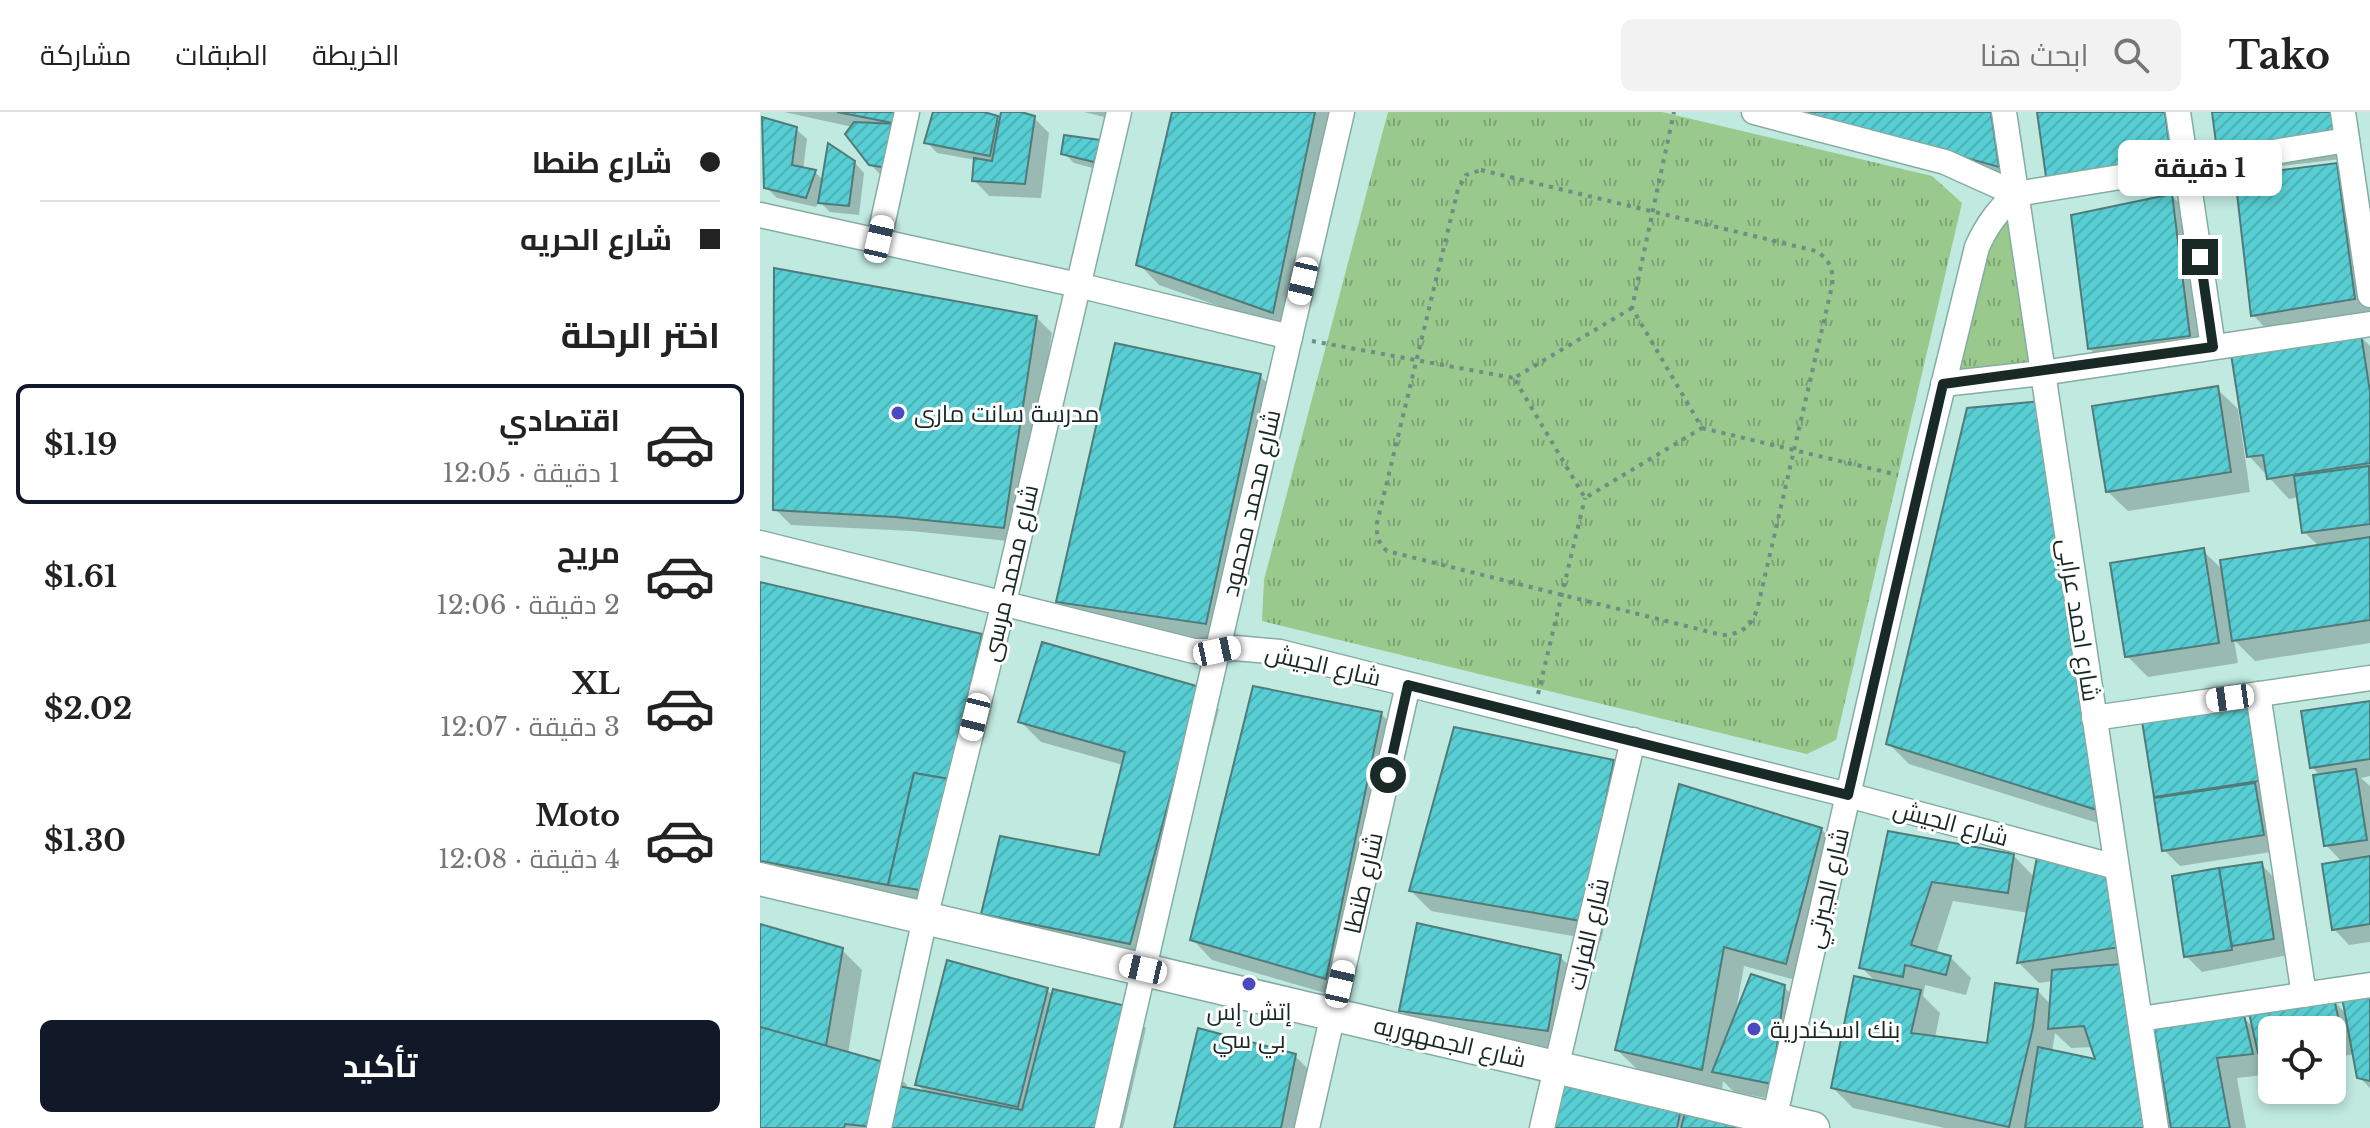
<!DOCTYPE html>
<html lang="ar">
<meta charset="utf-8">
<style>
:root{--surface:#fff;--page:#f2f2f2;--text:#222;--muted:#767676;--line:#e0e0e0;--accent:#111827}
body{margin:0;font-family:"Libre Baskerville",Cairo,serif;background:var(--page);color:var(--text);direction:rtl;height:100vh;display:flex;flex-direction:column;font-size:30px;white-space:nowrap}
*{box-sizing:border-box;margin:0}
p{font-size:26px;color:var(--muted)}
.icon{flex:none;width:44px;height:44px;fill:none;stroke:currentColor;stroke-width:2;stroke-linecap:round;stroke-linejoin:round}
.map{position:relative;flex:1;overflow:hidden;direction:ltr}
.details{display:flex;flex-direction:column;background:var(--surface);width:760px}
.details>*{flex:none}
.guide{display:grid;align-content:center;height:176px;padding:0 40px;background:var(--surface)}
.tools{position:absolute;left:1498px;top:904px;display:grid;gap:16px}
.tools a{display:grid;place-items:center;width:88px;height:88px;border-radius:12px;background:var(--surface);box-shadow:0 4px 12px #0003;font-size:40px}
.end{position:absolute;width:36px;height:36px;margin:-18px;border:10px solid #192925;background:#fff;box-shadow:0 0 0 4px #fff}
.from{border-radius:50%}
.bubble{position:absolute;height:56px;border-radius:12px;background:var(--surface);box-shadow:0 4px 12px #0003;font-size:26px;font-weight:700;line-height:56px;text-align:center;direction:rtl}
.car{position:absolute;width:24px;height:48px;margin:-24px -12px;border-radius:10px;box-shadow:0 0 6px 2px #0007;background:linear-gradient(#fff 24%,#345 0 40%,#fff 0 76%,#345 0 86%,#fff 0)}
.guide b{display:flex;align-items:center;gap:28px;height:76px;font-size:30px}
.guide b+b{border-top:2px solid var(--line)}
.guide i{width:20px;height:20px;background:var(--text)}
ul{padding:0;list-style:none}
li{display:flex;align-items:center;gap:24px;height:120px;margin:0 16px 12px;padding:0 24px;border:4px solid transparent;border-radius:12px}
li div{flex:1}
li b{display:block;font-size:30px}
li em{font-style:normal;font-weight:700}
li.on{border-color:var(--accent)}
li>.icon{width:72px;height:72px;stroke-width:1.5}
h2{padding:0 40px;font-size:36px;line-height:96px}
.cta{display:flex;gap:16px;margin-top:auto;padding:16px 40px}
.cta a{flex:1;height:92px;border-radius:12px;background:var(--accent);color:#fff;font-size:32px;font-weight:700;line-height:92px;text-align:center}
header{display:flex;align-items:center;gap:48px;box-sizing:border-box;height:112px;padding:0 40px;background:var(--surface);border-bottom:2px solid var(--line)}
header strong{font-size:38px}
nav{display:flex;gap:44px;margin-inline-start:auto;font-size:28px}
.search{width:560px;height:72px;background:var(--page);display:flex;align-items:center;gap:20px;box-sizing:border-box;padding:0 28px;border-radius:12px;color:var(--muted);font-size:30px}
main{display:flex;flex:1;min-height:0}
.map>svg:first-child{display:block}
</style>
<header>
<strong>Tako</strong>
<div class="search"><svg class="icon" aria-label="search" viewBox="0 0 24 24"><circle cx="10" cy="10" r="6"/><path d="M15 15l6 6"/></svg>ابحث هنا</div>
<nav><a>الخريطة</a><a>الطبقات</a><a>مشاركة</a></nav>
</header>
<main>
<div class="map">
<svg width="1610" height="1016" viewBox="0 0 1610 1016">
<defs>
<pattern id="park-tufts" width="24" height="20" patternUnits="userSpaceOnUse" patternTransform="scale(2)"><rect width="24" height="20" fill="#99c98d"/><path d="M3 7l-1-3M5 7V3M7 7l1-3M15 17l-1-3M17 17v-4M19 17l1-3" fill="none" stroke="#7ca373"/></pattern>
<pattern id="building-hatch" width="6" height="6" patternUnits="userSpaceOnUse" patternTransform="scale(2)"><rect width="6" height="6" fill="#57ced3"/><path d="M-1 1l2-2M0 6l6-6M5 7l2-2" fill="none" stroke="#4bb1b5"/></pattern>
</defs>
<rect width="100%" height="100%" fill="#c0e9df"/>
<g fill="url(#park-tufts)">
<path d="M 628,0 L 902,0 L 1172,64 L 1202,91 L 1076,628 L 1047,642 L 502,509 L 504,468 Z"/>
<path d="M 1253,109 L 1273,255 L 1190,264 L 1232,113 Z"/>
</g>
<g fill="#0003" fill-rule="evenodd">
<path d="M 24,0 L 157,0 L 121,63 L 110,52 L 93,15 Z"/>
<path d="M 175,0 L 216,0 L 237,6 L 241,10 L 243,0 L 274,6 L 289,21 L 281,86 L 229,84 L 214,68 L 216,48 L 177,41 L 167,30 Z"/>
<path d="M 324,0 L 358,0 L 356,8 Z"/>
<path d="M 414,0 L 579,0 L 533,220 L 399,173 L 379,152 Z"/>
<path d="M 1015,0 L 1238,0 L 1248,63 Z"/>
<path d="M 1279,0 L 1422,0 L 1431,65 Z"/>
<path d="M 1454,0 L 1599,45 L 1480,59 L 1459,38 Z"/>
<path d="M 36,17 L 47,27 L 43,58 L 55,60 L 64,69 L 94,50 L 104,61 L 99,103 L 70,100 L 59,89 L 56,95 L 17,86 L 6,75 Z"/>
<path d="M 340,30 L 344,59 L 314,51 L 304,41 Z"/>
<path d="M 1576,53 L 1597,73 L 1610,171 L 1610,208 L 1513,224 L 1493,203 Z"/>
<path d="M 1412,84 L 1432,105 L 1449,244 L 1351,257 L 1330,237 Z"/>
<path d="M 276,205 L 292,221 L 259,430 L 152,419 L 31,413 L 15,397 Z"/>
<path d="M 1600,224 L 1610,234 L 1610,531 L 1495,549 L 1474,528 L 1478,551 L 1388,565 L 1367,544 L 1443,439 L 1464,459 L 1560,435 L 1544,420 L 1539,385 L 1529,387 L 1489,344 Z"/>
<path d="M 500,264 L 520,284 L 466,532 L 318,510 L 298,490 Z"/>
<path d="M 1457,277 L 1478,297 L 1490,380 L 1368,399 L 1347,379 Z"/>
<path d="M 1209,298 L 1357,717 L 1149,652 L 1128,631 Z"/>
<path d="M 0,472 L 221,524 L 242,544 L 209,686 L 203,685 L 181,794 L 0,761 Z"/>
<path d="M 439,576 L 459,597 L 391,851 L 244,822 L 223,801 L 341,746 L 363,653 L 281,630 L 261,610 Z"/>
<path d="M 1610,591 L 1610,664 L 1601,666 L 1610,674 L 1610,830 L 1589,833 L 1574,817 L 1583,751 L 1566,733 L 1561,664 L 1552,655 Z"/>
<path d="M 1486,595 L 1502,610 L 1518,739 L 1420,754 L 1404,738 L 1384,610 Z"/>
<path d="M 621,602 L 641,622 L 586,887 L 452,848 L 432,827 Z"/>
<path d="M 853,650 L 874,671 L 841,829 L 671,799 L 651,779 Z"/>
<path d="M 1061,717 L 1082,738 L 1046,871 L 984,854 L 976,899 L 1024,875 L 1045,896 L 1032,991 L 974,980 L 963,969 L 962,978 L 878,958 L 857,938 Z"/>
<path d="M 1129,721 L 1254,744 L 1275,766 L 1354,767 L 1374,788 L 1381,874 L 1408,1009 L 1412,1008 L 1483,905 L 1495,917 L 1574,889 L 1587,903 L 1610,878 L 1610,976 L 1599,965 L 1595,942 L 1572,946 L 1572,918 L 1512,918 L 1512,951 L 1509,948 L 1512,962 L 1477,966 L 1486,1016 L 1185,1016 L 1093,996 L 1073,976 L 1117,871 L 1101,855 ZM 1193,789 L 1269,801 L 1259,851 L 1279,871 L 1294,869 L 1292,894 L 1278,879 L 1229,934 L 1175,926 L 1180,901 L 1163,884 L 1165,873 L 1206,883 L 1211,866 L 1190,845 L 1176,842 ZM 1295,921 L 1311,936 L 1333,935 L 1338,950 L 1292,940 Z"/>
<path d="M 1501,752 L 1516,768 L 1528,843 L 1442,860 L 1426,844 L 1414,766 Z"/>
<path d="M 0,814 L 82,838 L 102,858 L 88,942 L 126,952 L 147,973 L 146,978 L 167,982 L 157,972 L 287,878 L 294,884 L 365,895 L 386,916 L 363,1016 L 0,1016 Z"/>
<path d="M 800,845 L 821,865 L 808,938 L 662,918 L 642,898 Z"/>
<path d="M 535,944 L 555,964 L 545,1016 L 416,1016 Z"/>
<path d="M 920,999 L 926,1005 L 1006,1016 L 792,1016 Z"/>
</g>
<g fill="url(#building-hatch)" stroke="#517a7b" stroke-width="2">
<path d="M 77,0 L 140,0 L 138,12 Z"/>
<path d="M 173,0 L 224,0 L 238,4 L 230,44 L 164,31 Z"/>
<path d="M 241,0 L 261,0 L 275,4 L 265,72 L 212,69 L 214,46 L 232,49 Z"/>
<path d="M 412,0 L 555,0 L 513,201 L 376,153 Z"/>
<path d="M 1038,0 L 1231,0 L 1239,55 Z"/>
<path d="M 1277,0 L 1405,0 L 1411,45 L 1286,65 Z"/>
<path d="M 1452,0 L 1577,0 L 1579,25 L 1457,39 Z"/>
<path d="M 2,5 L 37,15 L 32,53 L 56,58 L 46,86 L 4,76 Z"/>
<path d="M 94,10 L 138,12 L 128,56 L 109,53 L 85,22 Z"/>
<path d="M 304,23 L 341,28 L 334,50 L 301,42 Z"/>
<path d="M 68,31 L 95,49 L 89,94 L 58,91 Z"/>
<path d="M 1577,51 L 1595,187 L 1491,204 L 1475,64 Z"/>
<path d="M 1412,82 L 1430,224 L 1328,237 L 1311,103 Z"/>
<path d="M 14,156 L 277,204 L 244,416 L 135,405 L 13,398 Z"/>
<path d="M 1601,222 L 1610,280 L 1610,351 L 1507,367 L 1503,343 L 1487,345 L 1471,242 Z"/>
<path d="M 355,231 L 501,262 L 446,512 L 296,490 Z"/>
<path d="M 1458,274 L 1471,360 L 1346,380 L 1332,294 Z"/>
<path d="M 1281,289 L 1337,698 L 1126,632 L 1207,296 Z"/>
<path d="M 1609,354 L 1610,412 L 1542,421 L 1534,364 Z"/>
<path d="M 1610,425 L 1610,508 L 1472,529 L 1460,448 Z"/>
<path d="M 1444,436 L 1459,531 L 1365,545 L 1350,451 Z"/>
<path d="M 0,470 L 222,522 L 189,667 L 154,661 L 128,773 L 0,749 Z"/>
<path d="M 282,530 L 440,575 L 370,832 L 221,802 L 240,724 L 339,743 L 365,640 L 258,610 Z"/>
<path d="M 493,574 L 622,600 L 566,867 L 430,828 Z"/>
<path d="M 1610,589 L 1610,647 L 1550,656 L 1541,599 Z"/>
<path d="M 1487,592 L 1499,669 L 1394,685 L 1382,609 Z"/>
<path d="M 694,615 L 854,648 L 821,809 L 649,779 Z"/>
<path d="M 1596,657 L 1607,728 L 1564,734 L 1553,663 Z"/>
<path d="M 154,661 L 189,667 L 166,779 L 128,773 Z"/>
<path d="M 1495,671 L 1504,723 L 1402,739 L 1394,686 Z"/>
<path d="M 919,672 L 1062,716 L 1026,852 L 964,835 L 942,958 L 855,938 Z"/>
<path d="M 1128,719 L 1254,742 L 1248,781 L 1172,770 L 1151,833 L 1191,844 L 1186,863 L 1145,853 L 1143,865 L 1099,856 Z"/>
<path d="M 1610,744 L 1610,812 L 1572,818 L 1562,752 Z"/>
<path d="M 1277,745 L 1355,766 L 1360,835 L 1257,851 Z"/>
<path d="M 1502,750 L 1514,827 L 1472,834 L 1459,756 Z"/>
<path d="M 1459,756 L 1472,838 L 1424,845 L 1412,764 Z"/>
<path d="M 657,811 L 801,843 L 788,919 L 639,899 Z"/>
<path d="M 0,812 L 83,836 L 66,934 L 0,915 Z"/>
<path d="M 187,848 L 288,876 L 258,995 L 155,973 Z"/>
<path d="M 1361,852 L 1395,1016 L 1265,1016 L 1278,935 L 1335,947 L 1324,914 L 1288,917 L 1292,858 Z"/>
<path d="M 991,862 L 1025,873 L 1012,972 L 952,960 Z"/>
<path d="M 1094,864 L 1161,878 L 1151,921 L 1227,931 L 1235,871 L 1278,877 L 1273,915 L 1249,1015 L 1071,976 Z"/>
<path d="M 1610,876 L 1610,969 L 1597,966 L 1581,880 Z"/>
<path d="M 293,877 L 366,894 L 338,1016 L 129,1016 L 138,974 L 262,998 Z"/>
<path d="M 1574,887 L 1583,926 L 1572,928 L 1572,918 L 1512,918 L 1512,938 L 1498,941 L 1489,901 Z"/>
<path d="M 1484,903 L 1493,942 L 1457,946 L 1470,1016 L 1411,1016 L 1394,916 Z"/>
<path d="M 0,915 L 127,951 L 114,1015 L 85,1012 L 84,1016 L 0,1016 Z"/>
<path d="M 438,916 L 536,942 L 521,1016 L 414,1016 Z"/>
<path d="M 803,967 L 921,997 L 917,1016 L 790,1016 Z"/>
<path d="M 926,997 L 1005,1016 L 921,1016 Z"/>
</g>
<g fill="none" stroke-linecap="round" stroke-linejoin="round">
<g stroke="#85aca3" stroke-width="27">
<g id="minor">
<path d="M 994,0 L 1185,50 L 1256,82"/>
<path d="M 1244,0 L 1396,1016"/>
<path d="M 1418,0 L 1453,235"/>
<path d="M 1583,0 L 1610,183"/>
<path d="M 1256,82 L 1587,28"/>
<path d="M 0,103 L 318,173 L 530,225"/>
<path d="M 119,127 L 147,0"/>
<path d="M 1183,272 L 1282,261 L 1610,212"/>
<path d="M 0,431 L 434,539 L 457,539 L 475,536 L 520,540 L 1088,683 L 1356,755"/>
<path d="M 1498,582 L 1544,883"/>
<path d="M 1334,606 L 1610,566"/>
<path d="M 1380,907 L 1610,873"/>
<path d="M 119,1016 L 165,806 L 244,490 L 359,0"/>
<path d="M 347,1016 L 582,0"/>
<path d="M 547,1016 L 648,573"/>
<path d="M 782,1016 L 873,628"/>
<path d="M 1012,1016 L 1160,368 L 1217,135 C 1227,113 1238,98 1256,82"/>
</g>
</g>
<g stroke="#85aca3" stroke-width="35">
<path id="secondary" d="M 0,767 L 1053,1016"/>
</g>
<g stroke="#6f8c85" stroke-width="4" stroke-dasharray="4 6" stroke-linecap="butt">
<path d="M 721,58 L 1056,139 C 1070,148 1074,158 1072,174 L 998,494 C 993,513 982,523 962,523 L 627,439 C 618,431 616,423 617,411 L 698,77 L 706,63 Z"/>
<path d="M 872,196 L 754,266 L 825,386 L 942,316 L 872,196 L 914,0"/>
<path d="M 552,229 L 754,266"/>
<path d="M 942,316 L 1138,363"/>
<path d="M 778,582 L 825,386"/>
</g>
<use href="#minor" stroke="#fff" stroke-width="24"/>
<use href="#secondary" stroke="#fff" stroke-width="32"/>
</g>
<g fill="none" stroke-linecap="round" stroke-linejoin="round">
<path stroke="#192925" stroke-width="10" d="M 628,663 L 648,573 L 1088,683 L 1183,272 L 1453,235 L 1440,145"/>
</g>
<g fill="#4b49bf" stroke="#fff" stroke-width="3">
<circle cx="138" cy="301" r="8"/>
<circle cx="489" cy="872" r="8"/>
<circle cx="994" cy="917" r="8"/>
</g>
<g text-anchor="middle" dominant-baseline="central" stroke-width="6" stroke-linejoin="round" paint-order="stroke">
<g font-size="24" fill="#192925" stroke="#fff" text-anchor="start">
<text x="154" y="301">مدرسة سانت مارى</text>
<text x="489" y="899" text-anchor="middle">إتش إس<tspan x="489" dy="28">بي سي</tspan></text>
<text x="1010" y="917">بنك اسكندرية</text>
</g>
<g font-size="24" fill="#192925" stroke="#fff">
<text transform="translate(491 391) rotate(-77)">شارع محمد محمود</text>
<text transform="translate(250 461) rotate(-77)">شارع محمد مرسى</text>
<text transform="translate(1319 508) rotate(81)">شارع احمد عرابى</text>
<text transform="translate(563 553) rotate(13)">شارع الجيش</text>
<text transform="translate(1191 711) rotate(15)">شارع الجيش</text>
<text transform="translate(603 771) rotate(-77)">شارع طنطا</text>
<text transform="translate(1067 776) rotate(-77)">شارع الجبرتي</text>
<text transform="translate(828 822) rotate(-77)">شارع الفرات</text>
<text transform="translate(690 930) rotate(13)">شارع الجمهوريه</text>
</g>
</g>
</svg>
<div class="tools">
<a><svg class="icon" aria-label="locate" viewBox="0 0 24 24"><circle cx="12" cy="12" r="6"/><path d="M12 2v4M12 18v4M2 12h4M18 12h4"/></svg></a>
</div>
<i class="end from" style="left:628px;top:663px"></i>
<i class="end" style="left:1440px;top:145px"></i>
<div class="bubble" style="left:1358px;top:28px;width:164px">1 دقيقة</div>
<i class="car" style="left:119px;top:127px;rotate:13deg"></i>
<i class="car" style="left:543px;top:169px;rotate:193deg"></i>
<i class="car" style="left:457px;top:539px;rotate:78deg"></i>
<i class="car" style="left:1470px;top:586px;rotate:262deg"></i>
<i class="car" style="left:215px;top:605px;rotate:194deg"></i>
<i class="car" style="left:383px;top:857px;rotate:283deg"></i>
<i class="car" style="left:580px;top:872px;rotate:13deg"></i>
</div>
<section class="details">
<div class="guide">
<b><i class="from"></i>شارع طنطا</b>
<b><i></i>شارع الحريه</b>
</div>
<h2>اختر الرحلة</h2>
<ul>
<li class="on"><svg class="icon" aria-label="car" viewBox="0 0 24 24"><path d="M5 17H2v-5l4-1 3-4h7l3 4 3 1v5h-3M9 17h6M6 11h13"/><circle cx="7" cy="17" r="2"/><circle cx="17" cy="17" r="2"/></svg><div><b>اقتصادي</b><p>1 دقيقة · 12:05</p></div><em>$1.19</em></li>
<li><svg class="icon" aria-label="car" viewBox="0 0 24 24"><path d="M5 17H2v-5l4-1 3-4h7l3 4 3 1v5h-3M9 17h6M6 11h13"/><circle cx="7" cy="17" r="2"/><circle cx="17" cy="17" r="2"/></svg><div><b>مريح</b><p>2 دقيقة · 12:06</p></div><em>$1.61</em></li>
<li><svg class="icon" aria-label="car" viewBox="0 0 24 24"><path d="M5 17H2v-5l4-1 3-4h7l3 4 3 1v5h-3M9 17h6M6 11h13"/><circle cx="7" cy="17" r="2"/><circle cx="17" cy="17" r="2"/></svg><div><b>XL</b><p>3 دقيقة · 12:07</p></div><em>$2.02</em></li>
<li><svg class="icon" aria-label="car" viewBox="0 0 24 24"><path d="M5 17H2v-5l4-1 3-4h7l3 4 3 1v5h-3M9 17h6M6 11h13"/><circle cx="7" cy="17" r="2"/><circle cx="17" cy="17" r="2"/></svg><div><b>Moto</b><p>4 دقيقة · 12:08</p></div><em>$1.30</em></li>
</ul>
<div class="cta"><a>تأكيد</a></div>
</section>
</main>
